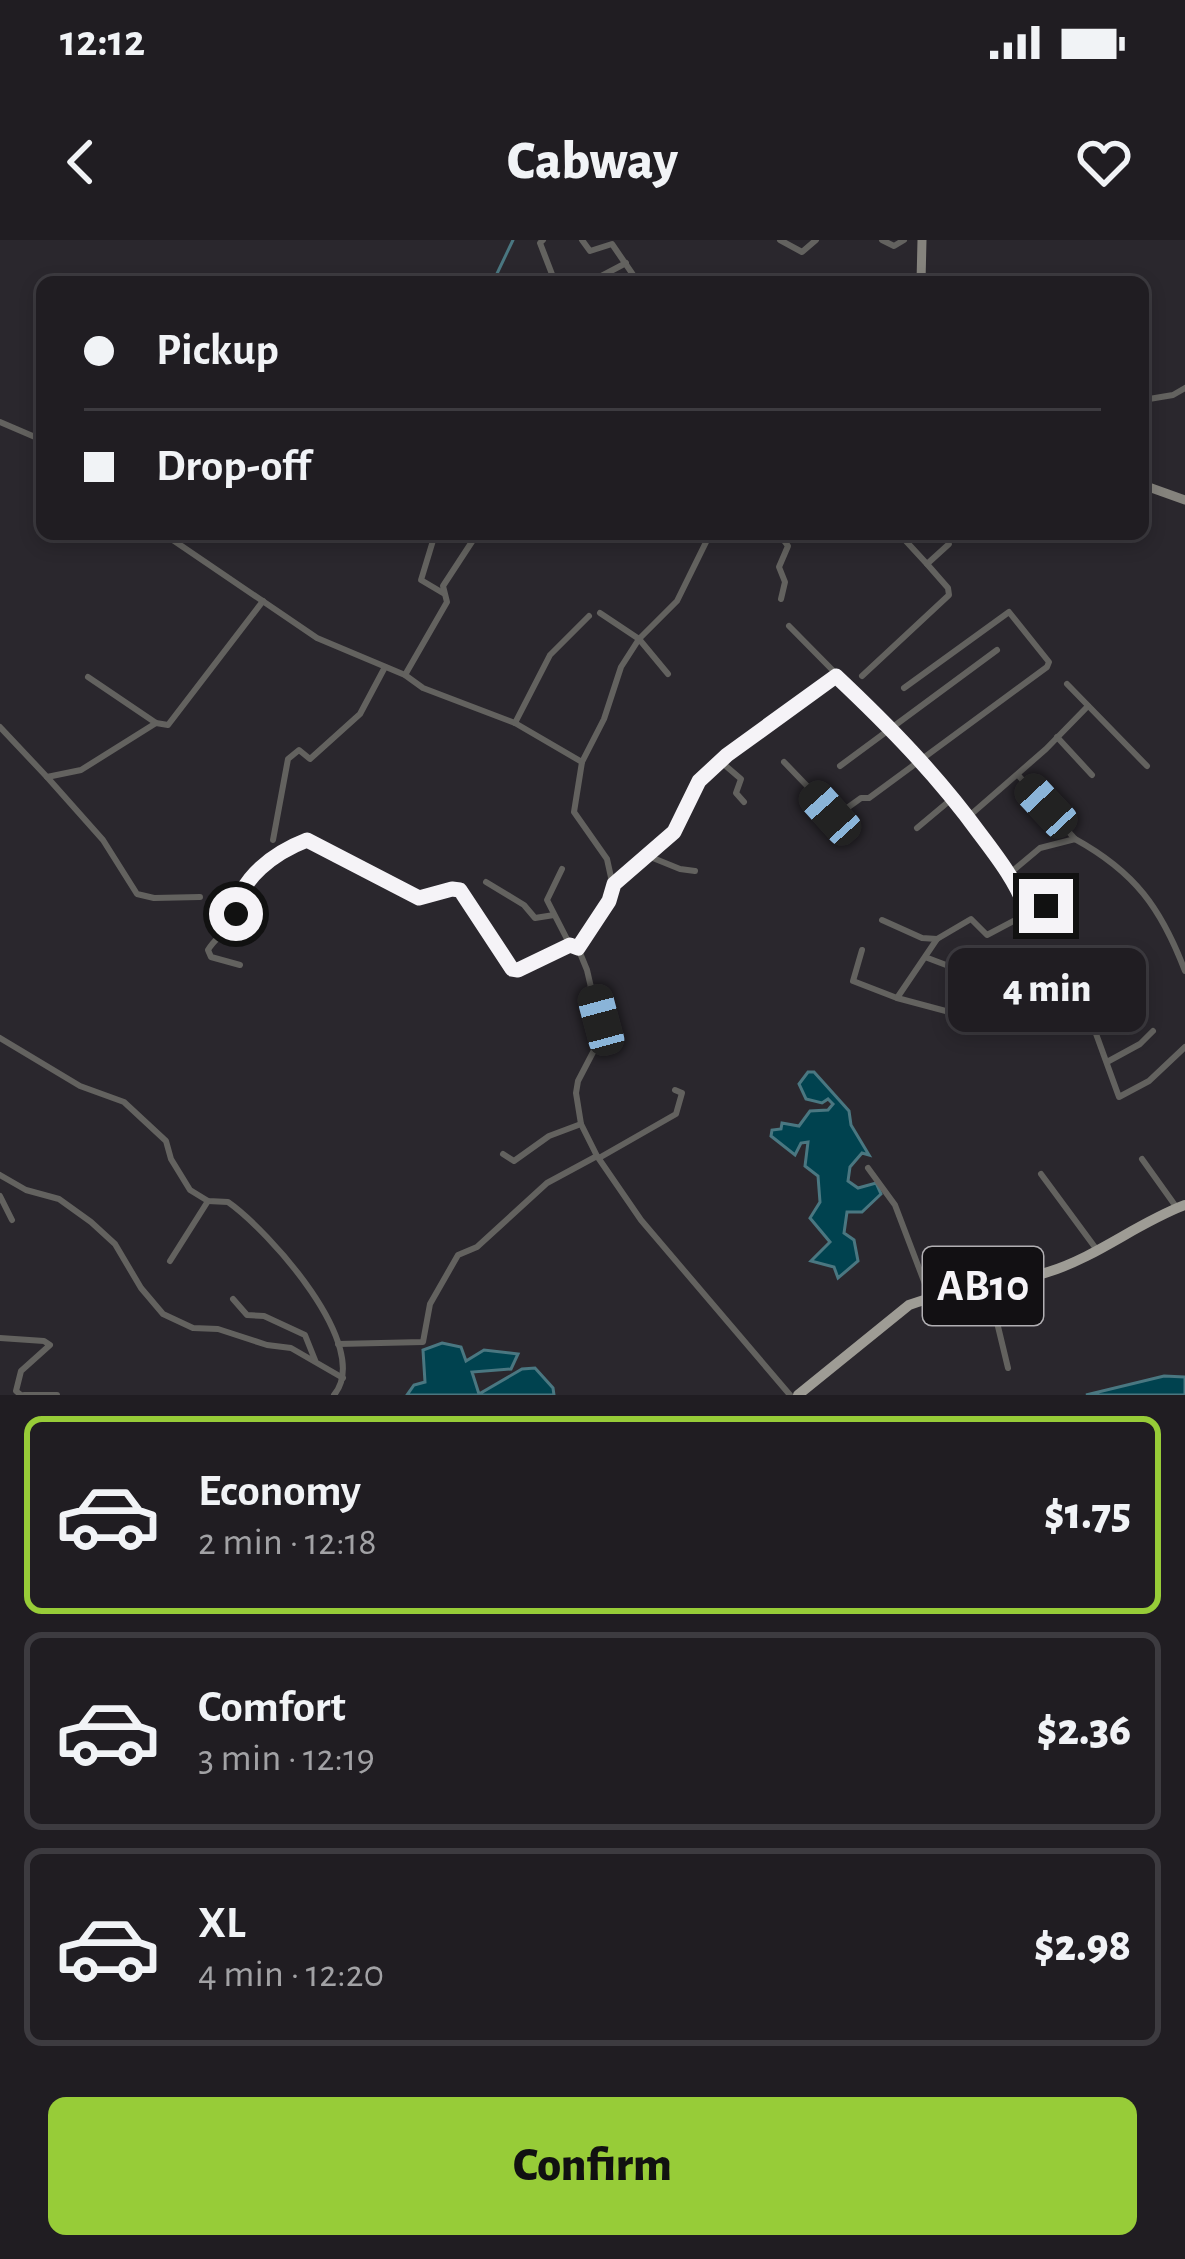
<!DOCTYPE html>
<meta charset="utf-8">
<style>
:root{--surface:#201d22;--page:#28262a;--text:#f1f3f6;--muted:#a2a2a5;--line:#3d3b40;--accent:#97cc38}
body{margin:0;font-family:"Alegreya Sans",sans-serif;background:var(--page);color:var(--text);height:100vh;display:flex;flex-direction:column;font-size:45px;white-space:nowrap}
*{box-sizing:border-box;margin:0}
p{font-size:39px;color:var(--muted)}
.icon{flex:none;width:66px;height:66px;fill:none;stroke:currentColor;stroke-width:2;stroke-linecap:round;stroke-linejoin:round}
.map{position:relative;height:1155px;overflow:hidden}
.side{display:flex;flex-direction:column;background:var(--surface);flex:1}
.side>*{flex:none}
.hud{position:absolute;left:36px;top:36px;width:1113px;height:264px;border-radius:18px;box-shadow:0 6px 18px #0003,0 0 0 3px var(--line);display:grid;align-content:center;height:264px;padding:0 48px;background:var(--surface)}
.end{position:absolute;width:54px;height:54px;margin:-27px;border:15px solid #f5f3f7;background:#111;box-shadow:0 0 0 6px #111}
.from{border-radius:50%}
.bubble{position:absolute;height:84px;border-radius:18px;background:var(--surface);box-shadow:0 6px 18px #0003,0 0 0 3px var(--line);font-size:39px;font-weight:800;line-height:84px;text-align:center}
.car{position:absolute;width:36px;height:72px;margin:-36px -18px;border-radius:15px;box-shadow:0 0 9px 3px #0007;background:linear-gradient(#222 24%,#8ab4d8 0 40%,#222 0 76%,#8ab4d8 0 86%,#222 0)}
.hud b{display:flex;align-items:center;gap:42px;height:114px;font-size:45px}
.hud b+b{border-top:3px solid var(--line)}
.hud i{width:30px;height:30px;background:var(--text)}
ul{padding:21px 0 0;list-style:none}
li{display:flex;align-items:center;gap:36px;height:198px;margin:0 24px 18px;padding:0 24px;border:6px solid var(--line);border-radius:18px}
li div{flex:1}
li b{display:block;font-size:45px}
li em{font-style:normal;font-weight:800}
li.current{border-color:var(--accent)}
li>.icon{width:108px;height:108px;stroke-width:1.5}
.button{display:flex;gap:24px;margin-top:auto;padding:24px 48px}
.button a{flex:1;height:138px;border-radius:18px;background:var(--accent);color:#111;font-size:48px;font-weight:800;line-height:138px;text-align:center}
.status{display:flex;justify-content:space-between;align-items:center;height:84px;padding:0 60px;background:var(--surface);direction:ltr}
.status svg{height:33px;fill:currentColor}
header{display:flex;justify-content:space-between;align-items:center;height:156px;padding:0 48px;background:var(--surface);font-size:54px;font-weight:800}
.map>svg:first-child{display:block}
</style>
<div class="status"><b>12:12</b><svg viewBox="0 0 49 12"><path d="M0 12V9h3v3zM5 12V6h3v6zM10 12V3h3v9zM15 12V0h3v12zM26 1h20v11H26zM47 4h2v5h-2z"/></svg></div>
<header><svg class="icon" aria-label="back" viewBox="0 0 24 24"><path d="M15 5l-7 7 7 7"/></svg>Cabway<svg class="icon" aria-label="heart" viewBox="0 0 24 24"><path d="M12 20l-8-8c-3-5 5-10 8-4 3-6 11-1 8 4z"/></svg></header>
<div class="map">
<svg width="1185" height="1155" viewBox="0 0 1185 1155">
<rect width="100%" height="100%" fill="#2a272d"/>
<g fill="#00424f" stroke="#4a7781" stroke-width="3">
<path d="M 808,832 L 814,832 L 849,871 L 851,885 L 869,915 L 862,913 L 850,927 L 848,941 L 858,948 L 876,943 L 881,954 L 862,972 L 847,972 L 844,993 L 854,1000 L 858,1021 L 838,1038 L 834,1027 L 811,1021 L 830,1002 L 810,978 L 820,962 L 818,936 L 805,926 L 808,902 L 801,903 L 795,915 L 771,896 L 772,890 L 781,889 L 782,883 L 799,886 L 810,871 L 828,870 L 833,864 L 828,859 L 822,863 L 806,859 L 799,844 Z"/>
<path d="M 442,1103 L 461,1107 L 466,1121 L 484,1110 L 518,1114 L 511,1129 L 472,1132 L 479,1154 L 522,1129 L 535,1128 L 553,1148 L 554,1155 L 407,1155 L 414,1145 L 425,1142 L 423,1110 Z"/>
<path d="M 1164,1136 L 1185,1137 L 1185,1155 L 1086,1155 Z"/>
</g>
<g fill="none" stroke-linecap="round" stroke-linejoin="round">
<path stroke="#4a7781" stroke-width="3" d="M 493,42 L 513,0"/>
<g stroke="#63625f" stroke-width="6">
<path d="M 543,0 L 540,3 L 555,42"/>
<path d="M 582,0 L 590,11 L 612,4 L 638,42"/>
<path d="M 780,0 L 802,12 L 816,0"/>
<path d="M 882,0 L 894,6 L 904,0"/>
<path d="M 590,42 L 626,23"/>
<path d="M 761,42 L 768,37 L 775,42"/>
<path d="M 1143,160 L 1173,155 L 1185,148"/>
<path d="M 0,182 L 42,200"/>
<path d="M 164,294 L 317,398 L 405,435 L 423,448 L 515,483 L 582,522"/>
<path d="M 435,294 L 421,340 L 443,353"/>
<path d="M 710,294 L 677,361 L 639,399 L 621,427 L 604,479 L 582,522 L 574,572 L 607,619 L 614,651 L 578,708 L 587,730 L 602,795 L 578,841 L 576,853 L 581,884 L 597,916 L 641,980 L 790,1155"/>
<path d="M 779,294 L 788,306 L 779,327 L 785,342 L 781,359"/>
<path d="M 904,299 L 927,324"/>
<path d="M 600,373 L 639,399 L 668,434"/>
<path d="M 789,386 L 938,537 L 1009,634"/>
<path d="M 405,435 L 447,362 L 443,346 L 477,294"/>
<path d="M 862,436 L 949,355 L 948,348 L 927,324 L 949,304 L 945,294"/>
<path d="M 88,437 L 156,483 L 168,485 L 263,361"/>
<path d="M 1067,444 L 1147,526"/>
<path d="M 515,483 L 550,415 L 589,376"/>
<path d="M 0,487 L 47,537 L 81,530 L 156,483"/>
<path d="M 1057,497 L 1092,535"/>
<path d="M 720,521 L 741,539 L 736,553 L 744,562"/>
<path d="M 784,522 L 836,576 L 861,558 L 869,558 L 1047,427 L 1049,422 L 1009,372 L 904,448"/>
<path d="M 840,526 L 997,410"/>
<path d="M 1018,535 L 1075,599"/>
<path d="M 47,537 L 103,600 L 137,654 L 154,658 L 200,657"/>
<path d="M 968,577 L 1046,509 L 1088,466"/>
<path d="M 917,588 L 954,557"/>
<path d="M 273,600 L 288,519 L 299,510 L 310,519 L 360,474 L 385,427"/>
<path d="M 648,616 L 680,629 L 695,631"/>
<path d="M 562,629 L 547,660 L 570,705"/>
<path d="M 486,642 L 524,665 L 535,678 L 554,675"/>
<path d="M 615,643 L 674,592 L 692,551 L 705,535 L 836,436"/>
<path d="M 1027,674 L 1058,660"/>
<path d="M 882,680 L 922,698 L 937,699"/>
<path d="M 862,710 L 853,741 L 897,758"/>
<path d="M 925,717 L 983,739 L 968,777 L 897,758 L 937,699 L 971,679 L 987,695 L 1027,674 L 1009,634 L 1040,608 L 1075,599 C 1135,632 1161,668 1185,731"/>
<path d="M 240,725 L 211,717 L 208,710 C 214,699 226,692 233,681 C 238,672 235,662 240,653 C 254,628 281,610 307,600 L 419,659 L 452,649 L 460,650 L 512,729 L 518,730 L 570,705 L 578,708"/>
<path d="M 1095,791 L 1119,857 L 1149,841 L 1185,807"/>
<path d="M 0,798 L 80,846 L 124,862 L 166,901 L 171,919 L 190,950 L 208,961 L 228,962 C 268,990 374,1107 334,1155"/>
<path d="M 1107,822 L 1140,804 L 1153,791"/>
<path d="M 503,914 L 514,921 L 549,896 L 581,884"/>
<path d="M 599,918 L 676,874 L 682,853 L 675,850"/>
<path d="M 1142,919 L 1177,968"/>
<path d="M 868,928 L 895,965 L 930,1057"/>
<path d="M 1041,934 L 1097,1010"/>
<path d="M 0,935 L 26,950 L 59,959 L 91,982 L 115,1004 L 141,1048 L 163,1074 L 193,1088 L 218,1089 L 267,1105 L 291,1108 L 343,1138"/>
<path d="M 0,956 L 12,980"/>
<path d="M 170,1021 L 208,961"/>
<path d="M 988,1045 L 1008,1128"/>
<path d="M 233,1059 L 247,1075 L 264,1076 L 305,1095 L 315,1120"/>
<path d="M 0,1098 L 44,1101 L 50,1105 L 21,1131 L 16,1151 L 21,1155"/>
<path d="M 338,1104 L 423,1102 L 430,1064 L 458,1015 L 477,1007 L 547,943 L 597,916"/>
<path d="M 24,1155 L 57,1155"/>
</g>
<g stroke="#85837d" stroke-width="9">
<path d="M 921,42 L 922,0"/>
<path d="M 1143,245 L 1185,260"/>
</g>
<path stroke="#9e9c95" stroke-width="10" d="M 798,1155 L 909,1065 C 954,1048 1003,1047 1048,1032 C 1097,1017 1137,983 1185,965"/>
</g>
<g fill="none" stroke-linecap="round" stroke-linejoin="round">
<path stroke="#f5f3f7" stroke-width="15" d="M 236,674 C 238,638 276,612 307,600 L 419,658 L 452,649 L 460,650 L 512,729 L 518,730 L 570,705 L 578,708 L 609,661 L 614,644 L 674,592 L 699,541 L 727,515 L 836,436 C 889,486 937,535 980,594 C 999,619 1018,644 1028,674 L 1046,666"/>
</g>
<g text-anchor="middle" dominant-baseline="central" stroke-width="12" stroke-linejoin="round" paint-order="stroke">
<rect fill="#121013" stroke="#b1afb3" stroke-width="3" x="923" y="1007" width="120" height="78" rx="9"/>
<g font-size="45" font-weight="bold" fill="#f5f3f7">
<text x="983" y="1046">AB10</text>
</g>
</g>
</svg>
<i class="end from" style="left:236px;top:674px"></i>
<i class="end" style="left:1046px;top:666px"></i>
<div class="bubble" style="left:948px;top:708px;width:198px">4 min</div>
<i class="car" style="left:1046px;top:566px;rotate:317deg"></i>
<i class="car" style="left:830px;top:573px;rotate:318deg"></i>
<i class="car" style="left:601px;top:780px;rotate:345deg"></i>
<div class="hud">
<b><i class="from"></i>Pickup</b>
<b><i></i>Drop-off</b>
</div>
</div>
<section class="side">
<ul>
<li class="current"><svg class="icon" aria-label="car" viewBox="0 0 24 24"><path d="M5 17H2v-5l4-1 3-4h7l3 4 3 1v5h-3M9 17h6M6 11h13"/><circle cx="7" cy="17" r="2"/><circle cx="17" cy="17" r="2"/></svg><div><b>Economy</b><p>2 min · 12:18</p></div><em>$1.75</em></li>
<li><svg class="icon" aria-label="car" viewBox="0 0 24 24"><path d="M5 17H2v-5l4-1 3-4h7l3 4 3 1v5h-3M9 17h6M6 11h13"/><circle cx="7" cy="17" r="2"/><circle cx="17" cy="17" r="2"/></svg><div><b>Comfort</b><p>3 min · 12:19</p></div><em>$2.36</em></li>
<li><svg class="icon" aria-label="car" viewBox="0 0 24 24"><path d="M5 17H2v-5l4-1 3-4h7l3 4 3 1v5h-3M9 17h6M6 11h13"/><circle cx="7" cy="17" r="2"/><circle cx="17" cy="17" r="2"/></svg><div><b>XL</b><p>4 min · 12:20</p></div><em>$2.98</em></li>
</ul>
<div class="button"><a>Confirm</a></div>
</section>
